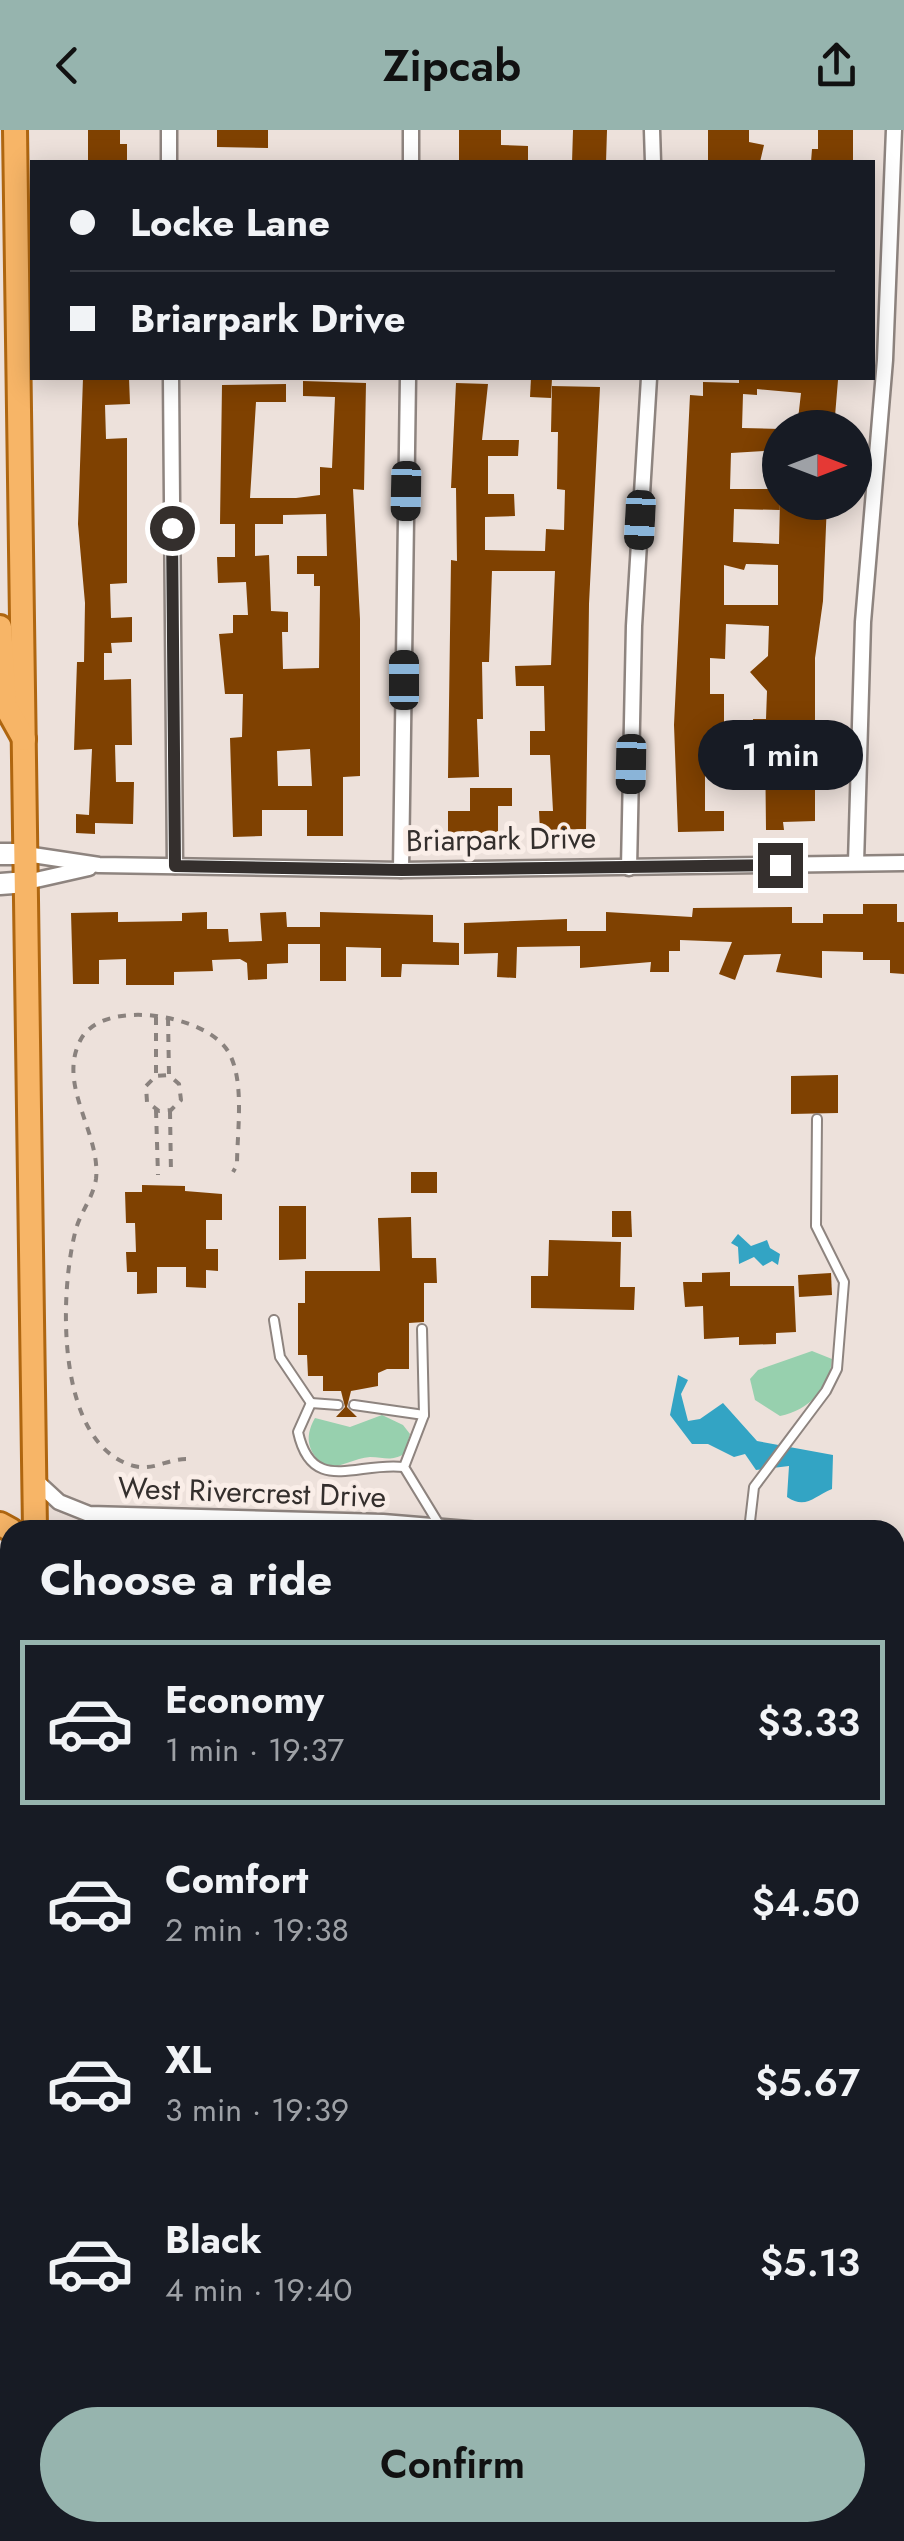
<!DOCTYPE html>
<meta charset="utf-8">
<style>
:root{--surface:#171b24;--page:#20242c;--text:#f1f3f6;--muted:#9ea1a6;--line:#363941;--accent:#96b4ae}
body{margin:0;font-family:Jost,sans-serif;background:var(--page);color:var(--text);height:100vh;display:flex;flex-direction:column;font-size:38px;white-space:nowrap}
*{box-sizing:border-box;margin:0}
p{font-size:32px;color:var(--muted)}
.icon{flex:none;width:55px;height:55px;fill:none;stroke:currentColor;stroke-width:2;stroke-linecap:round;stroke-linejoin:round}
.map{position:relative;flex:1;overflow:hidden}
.details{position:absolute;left:0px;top:1390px;width:905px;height:1022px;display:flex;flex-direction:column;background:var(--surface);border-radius:30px 30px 0 0;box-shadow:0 5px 25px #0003}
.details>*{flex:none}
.hud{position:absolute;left:30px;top:30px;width:845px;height:220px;border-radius:0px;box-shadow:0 5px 25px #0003;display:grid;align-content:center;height:220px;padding:0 40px;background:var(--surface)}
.needle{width:65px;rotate:90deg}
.tools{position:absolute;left:762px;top:280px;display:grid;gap:20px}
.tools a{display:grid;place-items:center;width:110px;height:110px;border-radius:50%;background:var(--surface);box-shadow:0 5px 25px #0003;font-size:50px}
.end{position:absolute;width:45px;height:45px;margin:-22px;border:12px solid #342f2d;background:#fff;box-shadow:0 0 0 5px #fff}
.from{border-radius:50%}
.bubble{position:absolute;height:70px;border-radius:35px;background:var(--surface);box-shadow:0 5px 25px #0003;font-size:32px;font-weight:600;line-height:70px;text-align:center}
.car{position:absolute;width:30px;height:60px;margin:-30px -15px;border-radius:12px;box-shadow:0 0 8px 2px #0007;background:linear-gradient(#222 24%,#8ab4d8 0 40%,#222 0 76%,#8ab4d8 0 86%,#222 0)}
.hud b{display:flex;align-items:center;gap:35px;height:95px;font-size:38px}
.hud b+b{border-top:2px solid var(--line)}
.hud i{width:25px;height:25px;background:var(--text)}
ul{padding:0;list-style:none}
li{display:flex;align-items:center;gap:30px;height:165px;margin:0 20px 15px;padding:0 20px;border:5px solid transparent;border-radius:0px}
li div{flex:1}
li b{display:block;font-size:38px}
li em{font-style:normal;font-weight:600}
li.on{border-color:var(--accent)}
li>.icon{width:90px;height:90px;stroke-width:1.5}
h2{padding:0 40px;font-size:45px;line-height:120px}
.cta{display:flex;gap:20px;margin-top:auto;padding:20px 40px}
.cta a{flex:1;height:115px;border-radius:60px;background:var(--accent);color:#111;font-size:40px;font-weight:600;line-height:115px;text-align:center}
header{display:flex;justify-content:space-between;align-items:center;height:130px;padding:0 40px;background:var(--accent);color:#111;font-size:45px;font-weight:600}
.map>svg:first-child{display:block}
</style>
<header><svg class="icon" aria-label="back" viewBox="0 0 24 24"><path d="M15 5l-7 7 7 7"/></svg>Zipcab<svg class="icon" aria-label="share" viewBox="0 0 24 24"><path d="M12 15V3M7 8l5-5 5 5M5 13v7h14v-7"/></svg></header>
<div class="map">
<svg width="904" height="2411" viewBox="0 0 904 2411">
<rect width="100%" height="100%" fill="#ede1db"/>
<g fill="#97d0ae">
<path d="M 812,1221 L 832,1229 C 830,1258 809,1280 780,1286 L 755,1270 L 750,1249 L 758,1240 Z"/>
<path d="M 382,1285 L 403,1295 L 410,1304 L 404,1324 C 390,1332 384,1327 370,1327 C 355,1328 342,1337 326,1338 C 309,1323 303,1309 315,1288 L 350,1297 Z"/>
</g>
<g fill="#6ec394">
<path d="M 895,1440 L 904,1441 L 904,1813 L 895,1834 Z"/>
<path d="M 480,2402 L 670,2402 L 673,2411 L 474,2411 Z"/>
</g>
<g fill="#33a4c4">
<path d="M 738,1104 L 751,1116 L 767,1110 L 770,1118 L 780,1124 L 778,1135 L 772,1131 L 763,1136 L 754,1127 L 739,1134 L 738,1117 L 731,1113 Z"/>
<path d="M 678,1245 L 688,1250 L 681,1264 L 688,1291 L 700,1289 L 723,1273 L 757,1311 L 833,1325 L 832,1359 C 814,1366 806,1380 787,1367 L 789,1336 L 756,1340 L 745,1324 L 734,1327 L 708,1314 L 692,1314 L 670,1285 Z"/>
</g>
<g fill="#7f4101" fill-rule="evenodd">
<path d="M 88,0 L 120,0 L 120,14 L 127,14 L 127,32 L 88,32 Z"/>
<path d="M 217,0 L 268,0 L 268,18 L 217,17 Z"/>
<path d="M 459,0 L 501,0 L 501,15 L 528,16 L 528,32 L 459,32 Z"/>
<path d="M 573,0 L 607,0 L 606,32 L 572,32 Z"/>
<path d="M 708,0 L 749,0 L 749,12 L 764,15 L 760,32 L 708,32 Z"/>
<path d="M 818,0 L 853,0 L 853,32 L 811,32 L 812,19 L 818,19 Z"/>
<path d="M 83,248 L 129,248 L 130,274 L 105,275 L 106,309 L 127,308 L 127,453 L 110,454 L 111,488 L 132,487 L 132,512 L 111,513 L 112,523 L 104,523 L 104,550 L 131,549 L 132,615 L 115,615 L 116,652 L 134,652 L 133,694 L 95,693 L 95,704 L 76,703 L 76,684 L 89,685 L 92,619 L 74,620 L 77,532 L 84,532 L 85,473 L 78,394 Z"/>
<path d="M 531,248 L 552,248 L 551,268 L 530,267 Z"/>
<path d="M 739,248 L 838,250 L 834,298 L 797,298 L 801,263 L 757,259 L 757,265 L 743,264 L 742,298 L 780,299 L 780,320 L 731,323 L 730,359 L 780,359 L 780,380 L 734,379 L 733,412 L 779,414 L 780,372 L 827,372 L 823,471 L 815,528 L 815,691 L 783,692 L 784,700 L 766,700 L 765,609 L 705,611 L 705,681 L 724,681 L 724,701 L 678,702 L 674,595 L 690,265 L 703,266 L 703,252 L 739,253 ZM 746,434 L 778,435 L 778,475 L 724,475 L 724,435 L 744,440 ZM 726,494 L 769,496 L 768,526 L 750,542 L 767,561 L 766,589 L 753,589 L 753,595 L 724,595 L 724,564 L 710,564 L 710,528 L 725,529 Z"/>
<path d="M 303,251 L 366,253 L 364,360 L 353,359 L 360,489 L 360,646 L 343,647 L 343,706 L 307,706 L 307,680 L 262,680 L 262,706 L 233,707 L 230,608 L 242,607 L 243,564 L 225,564 L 219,504 L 233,503 L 233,485 L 248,485 L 246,452 L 218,453 L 217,427 L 235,427 L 235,394 L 220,394 L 222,255 L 286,254 L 286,272 L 256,272 L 250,368 L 296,368 L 320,365 L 320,337 L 332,338 L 335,267 L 303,266 ZM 326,384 L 327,426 L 297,426 L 297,444 L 314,444 L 314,456 L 320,456 L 319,538 L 283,539 L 282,502 L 288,502 L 288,482 L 271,481 L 269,425 L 255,426 L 255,394 L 283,394 L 283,385 ZM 310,619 L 312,656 L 278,656 L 277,621 Z"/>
<path d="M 456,253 L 488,254 L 482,310 L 519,310 L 518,326 L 488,326 L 488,364 L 514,364 L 515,386 L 485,387 L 485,420 L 545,421 L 546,399 L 564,400 L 565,360 L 557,359 L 558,302 L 551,302 L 552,256 L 600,257 L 589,474 L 586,699 L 540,700 L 539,681 L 553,681 L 550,625 L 530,625 L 530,601 L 545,601 L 544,556 L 516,556 L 515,536 L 551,535 L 555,441 L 492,441 L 489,532 L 482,532 L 483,589 L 477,589 L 479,647 L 448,648 L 451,430 L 457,431 L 456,358 L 451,358 Z"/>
<path d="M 470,658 L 512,658 L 512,676 L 498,676 L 498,705 L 448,705 L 448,681 L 470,681 Z"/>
<path d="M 863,774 L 897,774 L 897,792 L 904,792 L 904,844 L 890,843 L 890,830 L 863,830 L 863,822 L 822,821 L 822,848 L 776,842 L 781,824 L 744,825 L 735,850 L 719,844 L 732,812 L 680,810 L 680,821 L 669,821 L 669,842 L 650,842 L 651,832 L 580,838 L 580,816 L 517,817 L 516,848 L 497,847 L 498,823 L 464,824 L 464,793 L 567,789 L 567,801 L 606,801 L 606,782 L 692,787 L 693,778 L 792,777 L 792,793 L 823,793 L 823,784 L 863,784 Z"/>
<path d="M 118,782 L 118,792 L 182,791 L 182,783 L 207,782 L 207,799 L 228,799 L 229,812 L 262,811 L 260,783 L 286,782 L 287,797 L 320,797 L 320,782 L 433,785 L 433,812 L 459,813 L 459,835 L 402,834 L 401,847 L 381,847 L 381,818 L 346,817 L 346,851 L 320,851 L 320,814 L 288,814 L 288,833 L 267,834 L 267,849 L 248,850 L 247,833 L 240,829 L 212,830 L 213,841 L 174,842 L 174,855 L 126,855 L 126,829 L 99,830 L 99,854 L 73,854 L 71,783 Z"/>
<path d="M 838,945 L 838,983 L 791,984 L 791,946 Z"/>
<rect x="411" y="1042" width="26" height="21"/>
<path d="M 142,1055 L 185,1056 L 185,1061 L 222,1064 L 222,1090 L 206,1090 L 206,1119 L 218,1119 L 218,1141 L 206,1140 L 206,1158 L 186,1157 L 186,1137 L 157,1137 L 157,1163 L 137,1164 L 137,1142 L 127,1142 L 126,1122 L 136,1122 L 135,1093 L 126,1093 L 125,1062 L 142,1062 Z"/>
<path d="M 279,1076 L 306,1076 L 306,1129 L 279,1130 Z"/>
<path d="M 612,1081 L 631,1081 L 632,1107 L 612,1107 Z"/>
<path d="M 411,1087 L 412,1128 L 436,1128 L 437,1153 L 424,1153 L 424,1192 L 409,1193 L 409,1239 L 387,1239 L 378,1243 L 378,1256 L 351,1261 L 347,1277 L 357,1287 L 336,1287 L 345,1277 L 341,1261 L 323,1261 L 323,1246 L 308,1246 L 307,1225 L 298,1225 L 298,1173 L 305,1173 L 305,1141 L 380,1141 L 378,1088 Z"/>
<path d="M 549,1110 L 621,1112 L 620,1157 L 635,1157 L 634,1180 L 531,1178 L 531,1146 L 548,1146 Z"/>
<path d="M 730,1142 L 730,1156 L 794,1156 L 796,1202 L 776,1203 L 776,1214 L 739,1215 L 739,1207 L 704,1209 L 703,1176 L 685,1177 L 683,1152 L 702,1152 L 702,1143 Z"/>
<path d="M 831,1143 L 832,1165 L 799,1167 L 798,1145 Z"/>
</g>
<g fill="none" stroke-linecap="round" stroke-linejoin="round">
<g stroke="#8e847f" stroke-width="12">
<g id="lane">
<path d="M 274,1190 L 280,1227 L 311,1273"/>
<path d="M 422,1199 L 424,1285 L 404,1337 L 440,1396"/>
<path d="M 311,1273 L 298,1302 C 312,1366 357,1331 404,1337"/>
<path d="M 311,1273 L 338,1275"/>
<path d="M 354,1275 L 424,1285"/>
<path d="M 749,1400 L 754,1357 L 826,1261 L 837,1239 L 844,1152 L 816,1096 L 817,989"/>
</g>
</g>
<g stroke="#8e847f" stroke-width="19">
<g id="street">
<path d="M 652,0 L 653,32"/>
<path d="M 169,32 L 169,0"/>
<path d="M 411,32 L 411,0"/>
<path d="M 171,248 L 175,736"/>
<path d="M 26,724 L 99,735 L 401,740 L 904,733"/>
<path d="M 856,733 L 863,492 L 885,230 L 894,0"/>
<path d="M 629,738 L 634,496 L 649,248"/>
<path d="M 401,740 L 408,248"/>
<path d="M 27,752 L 89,738"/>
<path d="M 34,1349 L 59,1372 L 89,1384 L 383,1392 L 480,1400"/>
<path d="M 895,1433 L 904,1433"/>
</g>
</g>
<g stroke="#8e847f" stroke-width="25">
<g id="secondary">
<path d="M 0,724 L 26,724"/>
<path d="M 0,754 L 27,752"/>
</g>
</g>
<g stroke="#af6610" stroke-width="28">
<g id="primary">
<path d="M 15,0 L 35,1400"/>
<path d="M 0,497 L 5,575 L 24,609"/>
<path d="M 0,1394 L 11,1400"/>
<path d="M 0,1915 L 6,2411"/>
<path d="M 52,2402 L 52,2411"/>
</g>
</g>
<g stroke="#8a827e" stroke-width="4" stroke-dasharray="8 8" stroke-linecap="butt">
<path d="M 156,887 L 156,946"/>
<path d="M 168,888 L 169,945 L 179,954 L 181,970 L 171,980 L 159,981 L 147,972 L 146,956 L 156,946 L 169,945"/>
<path d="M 156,980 L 158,1045"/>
<path d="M 170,981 L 171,1044"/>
<path d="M 186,1329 C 167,1329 154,1341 134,1336 C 55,1315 59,1162 76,1099 C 81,1081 93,1068 96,1049 C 101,1002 56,955 81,909 C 104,867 209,885 229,923 C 245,952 237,1002 237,1035 L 233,1042"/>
</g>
<use href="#lane" stroke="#fff" stroke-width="8"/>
<use href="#street" stroke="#fff" stroke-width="14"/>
<use href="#secondary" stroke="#fff" stroke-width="20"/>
<use href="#primary" stroke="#f7b567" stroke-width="22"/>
</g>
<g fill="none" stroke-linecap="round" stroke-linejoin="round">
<path stroke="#342f2d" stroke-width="12" d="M 172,398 L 175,736 L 402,740 L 780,735"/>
</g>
<g text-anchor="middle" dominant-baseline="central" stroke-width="10" stroke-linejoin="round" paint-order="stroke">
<g font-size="30" fill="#342f2d" stroke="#faeee8">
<text transform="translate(501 709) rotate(-1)">Briarpark Drive</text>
<text transform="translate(252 1362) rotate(2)">West Rivercrest Drive</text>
</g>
</g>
</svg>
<div class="tools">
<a><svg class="needle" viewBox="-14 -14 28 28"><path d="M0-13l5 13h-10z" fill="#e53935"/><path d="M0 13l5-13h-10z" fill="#9ea1a6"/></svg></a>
</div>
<i class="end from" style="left:172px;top:398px"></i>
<i class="end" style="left:780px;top:735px"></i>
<div class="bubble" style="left:698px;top:590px;width:165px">1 min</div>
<i class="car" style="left:406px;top:361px;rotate:181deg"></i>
<i class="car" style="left:640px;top:390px;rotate:183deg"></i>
<i class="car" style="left:404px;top:550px;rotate:0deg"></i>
<i class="car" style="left:631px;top:634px;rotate:181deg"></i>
<div class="hud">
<b><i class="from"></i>Locke Lane</b>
<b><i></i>Briarpark Drive</b>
</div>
<section class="details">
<h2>Choose a ride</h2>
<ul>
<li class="on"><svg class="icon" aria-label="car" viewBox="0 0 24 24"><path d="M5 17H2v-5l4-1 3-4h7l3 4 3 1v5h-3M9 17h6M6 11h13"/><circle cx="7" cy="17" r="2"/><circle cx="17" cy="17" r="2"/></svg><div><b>Economy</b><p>1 min · 19:37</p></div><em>$3.33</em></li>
<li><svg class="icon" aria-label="car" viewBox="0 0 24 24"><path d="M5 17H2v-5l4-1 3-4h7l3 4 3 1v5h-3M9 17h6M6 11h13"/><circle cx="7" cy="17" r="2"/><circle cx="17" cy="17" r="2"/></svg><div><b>Comfort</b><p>2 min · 19:38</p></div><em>$4.50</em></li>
<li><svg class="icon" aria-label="car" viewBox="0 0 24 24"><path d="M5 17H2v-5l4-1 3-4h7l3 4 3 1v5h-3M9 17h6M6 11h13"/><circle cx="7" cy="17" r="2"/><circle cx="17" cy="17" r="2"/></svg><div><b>XL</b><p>3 min · 19:39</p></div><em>$5.67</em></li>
<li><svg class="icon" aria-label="car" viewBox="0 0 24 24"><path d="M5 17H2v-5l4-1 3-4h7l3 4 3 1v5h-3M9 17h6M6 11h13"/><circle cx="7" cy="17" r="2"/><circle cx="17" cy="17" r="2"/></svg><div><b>Black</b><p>4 min · 19:40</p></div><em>$5.13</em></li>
</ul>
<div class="cta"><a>Confirm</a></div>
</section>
</div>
